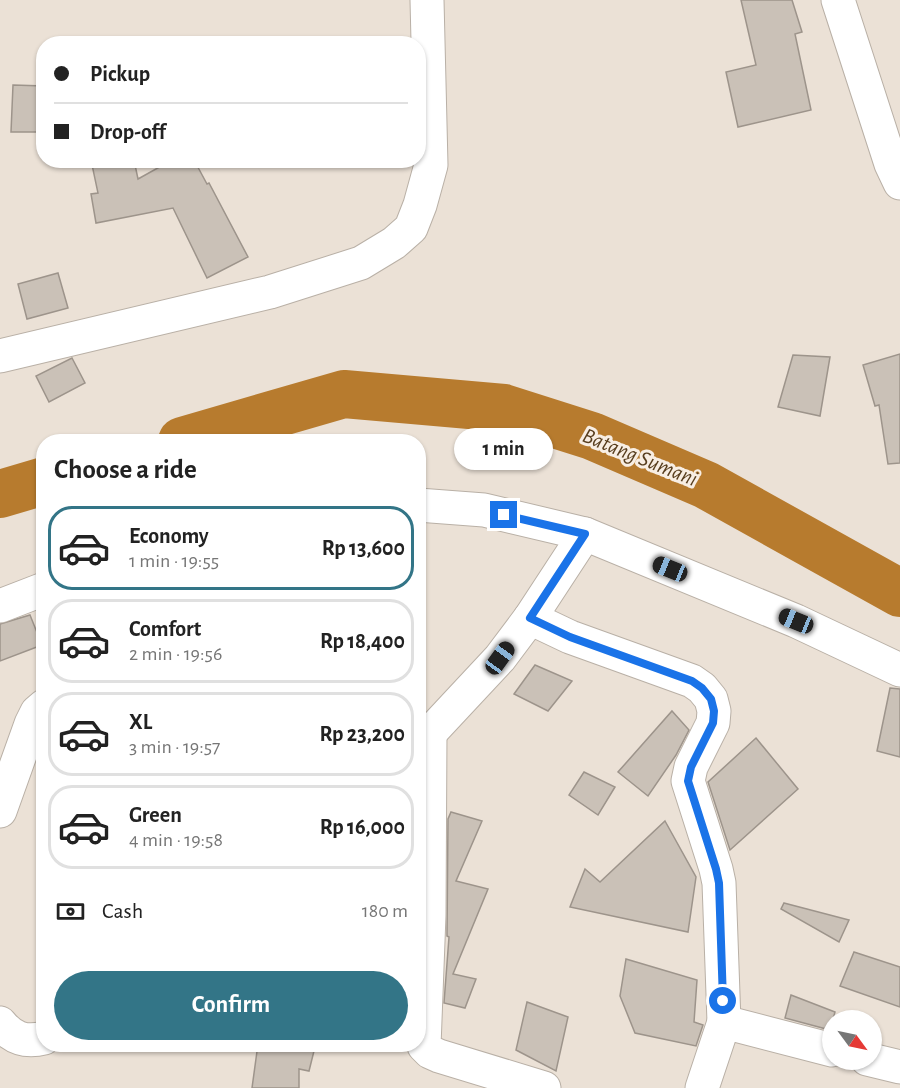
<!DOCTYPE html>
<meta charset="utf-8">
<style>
:root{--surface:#fff;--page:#f6f6f6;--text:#222;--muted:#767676;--line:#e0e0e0;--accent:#337587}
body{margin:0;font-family:"Alegreya Sans",sans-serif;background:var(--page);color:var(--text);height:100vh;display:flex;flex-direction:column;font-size:22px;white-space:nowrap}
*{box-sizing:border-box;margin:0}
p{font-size:20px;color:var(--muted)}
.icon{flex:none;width:33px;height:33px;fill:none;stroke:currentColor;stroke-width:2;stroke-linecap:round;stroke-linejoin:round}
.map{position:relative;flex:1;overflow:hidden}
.side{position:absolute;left:36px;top:434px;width:390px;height:618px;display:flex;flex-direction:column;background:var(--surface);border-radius:24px;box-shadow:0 2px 4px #0004}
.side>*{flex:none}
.top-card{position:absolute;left:36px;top:36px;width:390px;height:132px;border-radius:24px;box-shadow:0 2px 4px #0004;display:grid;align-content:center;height:132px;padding:0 18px;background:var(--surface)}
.needle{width:39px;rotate:123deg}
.controls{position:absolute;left:822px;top:1010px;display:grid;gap:12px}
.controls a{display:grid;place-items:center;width:60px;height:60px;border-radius:50%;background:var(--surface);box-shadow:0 2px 4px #0004;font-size:30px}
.end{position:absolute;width:27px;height:27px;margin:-14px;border:8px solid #1a73e8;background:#fff;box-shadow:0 0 0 3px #fff}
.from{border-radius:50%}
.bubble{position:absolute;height:42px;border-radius:21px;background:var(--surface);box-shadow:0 2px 4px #0004;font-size:20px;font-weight:600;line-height:42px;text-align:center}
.car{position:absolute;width:18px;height:36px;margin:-18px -9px;border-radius:8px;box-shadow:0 0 4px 2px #0007;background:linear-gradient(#222 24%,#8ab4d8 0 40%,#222 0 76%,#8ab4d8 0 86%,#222 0)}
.top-card b{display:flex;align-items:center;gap:21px;height:57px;font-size:22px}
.top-card b+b{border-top:2px solid var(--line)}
.top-card i{width:15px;height:15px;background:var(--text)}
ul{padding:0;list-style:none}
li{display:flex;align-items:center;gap:18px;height:84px;margin:0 12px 9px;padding:0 6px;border:3px solid var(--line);border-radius:24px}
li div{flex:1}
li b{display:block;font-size:22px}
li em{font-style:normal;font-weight:600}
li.selected{border-color:var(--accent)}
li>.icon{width:54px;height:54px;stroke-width:1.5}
h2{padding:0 18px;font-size:27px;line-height:72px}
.pay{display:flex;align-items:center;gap:15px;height:66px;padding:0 18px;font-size:22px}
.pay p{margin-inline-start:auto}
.cta{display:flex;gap:12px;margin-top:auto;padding:12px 18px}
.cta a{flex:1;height:69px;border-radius:36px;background:var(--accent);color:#fff;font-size:24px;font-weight:600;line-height:69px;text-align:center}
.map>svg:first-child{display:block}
</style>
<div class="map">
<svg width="900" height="1088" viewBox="0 0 900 1088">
<rect width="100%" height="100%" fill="#ebe1d6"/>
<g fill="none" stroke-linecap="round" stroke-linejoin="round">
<g stroke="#b77b2e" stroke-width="48">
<path d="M 182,441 L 344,394 L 504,408 L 592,436 L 706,485 L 900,593"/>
<path d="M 0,494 L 44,481"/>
</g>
</g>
<g fill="#cac1b7" stroke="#9d948b" stroke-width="1.5">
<path d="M 741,0 L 792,0 L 802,32 L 795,34 L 811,110 L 738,127 L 726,72 L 756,65 Z"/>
<path d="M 13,85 L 44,86 L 44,132 L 11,132 Z"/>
<path d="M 91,160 L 134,160 L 138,179 L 172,160 L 194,160 L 207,184 L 209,183 L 248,257 L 207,278 L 173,208 L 96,223 L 91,194 L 98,193 Z"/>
<path d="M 58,273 L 68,308 L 27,319 L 18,284 Z"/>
<path d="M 900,354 L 900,463 L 888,464 L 879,405 L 875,406 L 863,365 Z"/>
<path d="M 793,355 L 830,357 L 820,416 L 778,407 Z"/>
<path d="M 72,358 L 85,383 L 49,402 L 36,376 Z"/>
<path d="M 30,615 L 42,645 L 0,661 L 0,624 Z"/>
<path d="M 535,665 L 572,681 L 548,711 L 514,694 Z"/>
<path d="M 890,688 L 900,689 L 900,757 L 877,751 Z"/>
<path d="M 672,711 L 689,730 L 676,755 L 648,796 L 618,772 Z"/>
<path d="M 756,738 L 798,789 L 730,850 L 708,782 Z"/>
<path d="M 584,772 L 615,787 L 598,815 L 569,795 Z"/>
<path d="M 451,812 L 482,821 L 456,881 L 488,889 L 453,974 L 476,979 L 465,1008 L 444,1003 L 449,937 L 447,936 L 448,819 Z"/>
<path d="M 665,821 L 696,877 L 688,932 L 570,907 L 585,869 L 600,882 Z"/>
<path d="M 784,903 L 849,920 L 839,942 L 781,909 Z"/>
<path d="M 854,952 L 900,967 L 900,1007 L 840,986 Z"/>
<path d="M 626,959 L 697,980 L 694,1022 L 703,1025 L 696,1046 L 635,1033 L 620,996 Z"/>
<path d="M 791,995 L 835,1012 L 830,1030 L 785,1018 Z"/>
<path d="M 527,1002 L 568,1017 L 556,1071 L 516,1050 Z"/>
<path d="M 258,1044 L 298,1044 L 314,1051 L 309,1071 L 299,1069 L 299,1088 L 252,1088 Z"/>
</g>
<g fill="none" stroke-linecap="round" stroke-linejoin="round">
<g stroke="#b9b0a6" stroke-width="35">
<g id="minor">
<path d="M 838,0 L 891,164 L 900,183"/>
<path d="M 0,356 L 270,292 L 361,263 L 394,243 L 411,228 L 420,205 L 431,165 L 427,0"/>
<path d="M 418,505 L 484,510 L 585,534 L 796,621 L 900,670"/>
<path d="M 0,606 L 44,589"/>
<path d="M 530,618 L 570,637 L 692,681 L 702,688 L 711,699 L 714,711 L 713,723 L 691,767 L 688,781 L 716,869 L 719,883 L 724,1022"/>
<path d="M 430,733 L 429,915 L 424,1046 L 430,1052 L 439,1056 L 544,1088"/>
<path d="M 418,741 L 430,733 L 500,658 L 530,618 L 585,534"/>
<path d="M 0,811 L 31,724 L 37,712 L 44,706"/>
<path d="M 0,1023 C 12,1038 25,1043 44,1038"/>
<path d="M 867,1059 L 900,1067"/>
<path d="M 702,1088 L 724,1022 L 832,1050"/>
</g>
</g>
<use href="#minor" stroke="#fff" stroke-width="33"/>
</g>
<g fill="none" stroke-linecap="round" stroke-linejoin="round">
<path stroke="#1a73e8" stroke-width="8" d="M 504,515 L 585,534 L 530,618 L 570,637 L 692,681 L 702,688 L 711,699 L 714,711 L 713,723 L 691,767 L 688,781 L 716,869 L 719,883 L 723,1001"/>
</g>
<g text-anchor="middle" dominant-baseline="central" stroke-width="6" stroke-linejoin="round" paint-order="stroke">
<g font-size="22" font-style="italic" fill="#583e1e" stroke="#f8eee3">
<text transform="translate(640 457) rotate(22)">Batang Sumani</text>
</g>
</g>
</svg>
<div class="controls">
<a><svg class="needle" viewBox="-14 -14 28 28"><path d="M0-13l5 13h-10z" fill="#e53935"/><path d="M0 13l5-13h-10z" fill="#767676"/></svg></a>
</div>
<i class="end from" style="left:723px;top:1001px"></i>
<i class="end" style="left:504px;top:515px"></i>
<div class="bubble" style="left:454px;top:428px;width:99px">1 min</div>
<i class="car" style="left:670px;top:569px;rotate:292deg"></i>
<i class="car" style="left:796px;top:621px;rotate:292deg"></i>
<i class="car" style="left:500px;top:658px;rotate:36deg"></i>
<div class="top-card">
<b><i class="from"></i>Pickup</b>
<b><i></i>Drop-off</b>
</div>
<section class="side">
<h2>Choose a ride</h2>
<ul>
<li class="selected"><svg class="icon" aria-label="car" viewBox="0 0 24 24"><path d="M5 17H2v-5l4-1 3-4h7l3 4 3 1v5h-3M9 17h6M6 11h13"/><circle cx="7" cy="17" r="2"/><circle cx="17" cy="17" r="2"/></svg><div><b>Economy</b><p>1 min · 19:55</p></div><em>Rp 13,600</em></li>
<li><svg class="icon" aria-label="car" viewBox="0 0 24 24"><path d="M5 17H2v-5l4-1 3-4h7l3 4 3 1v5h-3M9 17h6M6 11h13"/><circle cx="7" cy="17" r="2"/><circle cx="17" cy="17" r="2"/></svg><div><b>Comfort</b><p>2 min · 19:56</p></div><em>Rp 18,400</em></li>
<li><svg class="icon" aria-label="car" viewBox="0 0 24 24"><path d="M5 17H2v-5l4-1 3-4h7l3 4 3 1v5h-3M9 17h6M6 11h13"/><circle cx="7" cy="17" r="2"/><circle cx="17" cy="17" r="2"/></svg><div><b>XL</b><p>3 min · 19:57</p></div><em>Rp 23,200</em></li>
<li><svg class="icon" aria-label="car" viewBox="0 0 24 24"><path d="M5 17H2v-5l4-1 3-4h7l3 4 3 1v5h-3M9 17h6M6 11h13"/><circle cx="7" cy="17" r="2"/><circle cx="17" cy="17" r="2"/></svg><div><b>Green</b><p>4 min · 19:58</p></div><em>Rp 16,000</em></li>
</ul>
<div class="pay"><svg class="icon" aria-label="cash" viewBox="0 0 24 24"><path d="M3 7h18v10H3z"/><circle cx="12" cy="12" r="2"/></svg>Cash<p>180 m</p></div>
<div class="cta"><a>Confirm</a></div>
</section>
</div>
